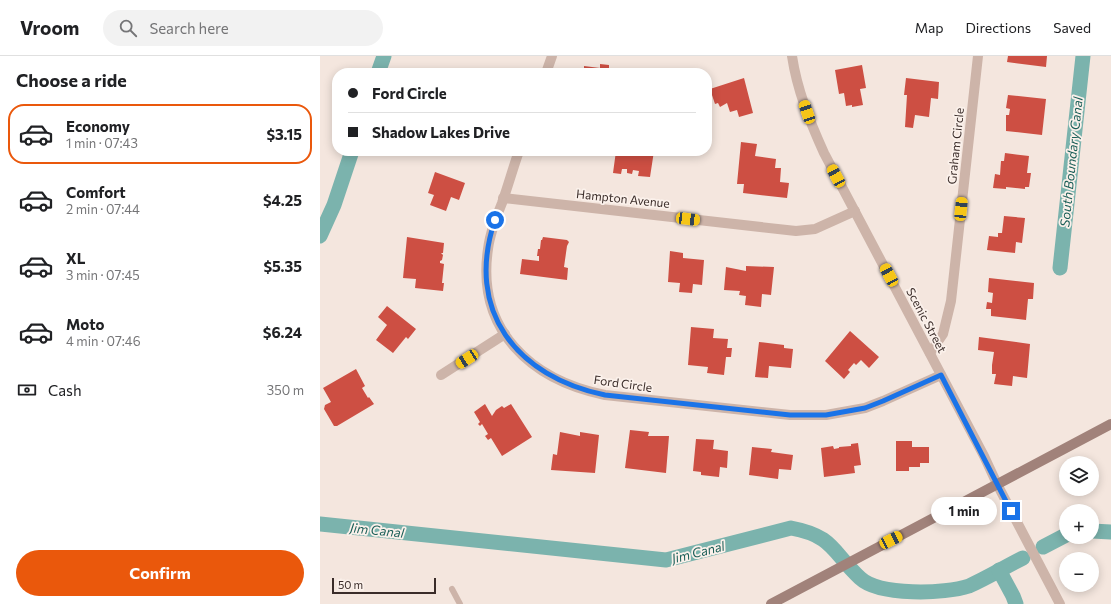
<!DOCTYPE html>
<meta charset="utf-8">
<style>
:root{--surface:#fff;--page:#f2f2f2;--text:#202124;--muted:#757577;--line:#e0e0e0;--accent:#ea580c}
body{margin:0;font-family:Commissioner,sans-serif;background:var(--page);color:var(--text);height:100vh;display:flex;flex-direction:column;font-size:15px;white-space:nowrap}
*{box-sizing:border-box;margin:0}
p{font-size:13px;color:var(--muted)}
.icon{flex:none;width:22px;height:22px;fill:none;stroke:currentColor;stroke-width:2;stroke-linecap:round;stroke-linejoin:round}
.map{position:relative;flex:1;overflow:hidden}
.panel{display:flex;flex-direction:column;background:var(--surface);width:320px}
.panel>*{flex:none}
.banner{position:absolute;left:12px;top:12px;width:380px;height:88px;border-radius:16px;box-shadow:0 2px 10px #0003;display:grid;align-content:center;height:88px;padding:0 16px;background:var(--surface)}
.fabs{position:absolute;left:739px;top:400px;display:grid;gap:8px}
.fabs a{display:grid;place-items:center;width:40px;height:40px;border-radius:50%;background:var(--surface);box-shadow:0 2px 10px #0003;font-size:20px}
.scale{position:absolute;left:12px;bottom:10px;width:104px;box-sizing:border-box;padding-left:4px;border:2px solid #3a2c29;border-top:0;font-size:11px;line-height:14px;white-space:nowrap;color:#3a2c29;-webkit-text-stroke:3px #fbf1eb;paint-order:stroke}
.end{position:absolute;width:18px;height:18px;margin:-9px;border:5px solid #1a73e8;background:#fff;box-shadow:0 0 0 2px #fff}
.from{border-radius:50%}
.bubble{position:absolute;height:28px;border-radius:14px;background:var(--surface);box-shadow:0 2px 10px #0003;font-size:13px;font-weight:700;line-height:28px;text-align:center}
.car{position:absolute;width:12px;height:24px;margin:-12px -6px;border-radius:5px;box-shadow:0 0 3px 1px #0007;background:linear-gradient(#f5c518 24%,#345 0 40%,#f5c518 0 76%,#345 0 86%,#f5c518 0)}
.banner b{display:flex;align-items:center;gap:14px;height:38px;font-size:15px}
.banner b+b{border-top:1px solid var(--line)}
.banner i{width:10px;height:10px;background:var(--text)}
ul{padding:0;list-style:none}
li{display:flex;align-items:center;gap:12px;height:60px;margin:0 8px 6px;padding:0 8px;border:2px solid transparent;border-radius:16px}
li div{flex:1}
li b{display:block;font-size:15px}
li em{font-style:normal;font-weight:700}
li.selected{border-color:var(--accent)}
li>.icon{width:36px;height:36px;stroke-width:1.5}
h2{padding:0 16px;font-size:18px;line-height:48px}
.pay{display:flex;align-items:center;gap:10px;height:44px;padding:0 16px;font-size:15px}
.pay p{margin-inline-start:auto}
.primary-button{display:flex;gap:8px;margin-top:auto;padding:8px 16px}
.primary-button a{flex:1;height:46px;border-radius:24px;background:var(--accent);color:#fff;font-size:16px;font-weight:700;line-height:46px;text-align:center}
header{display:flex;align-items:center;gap:24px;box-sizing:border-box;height:56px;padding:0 20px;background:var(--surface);border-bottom:1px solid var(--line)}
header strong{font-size:19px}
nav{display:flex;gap:22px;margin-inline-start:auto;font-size:14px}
.search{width:280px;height:36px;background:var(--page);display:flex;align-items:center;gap:10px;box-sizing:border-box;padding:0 14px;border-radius:22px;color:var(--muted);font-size:15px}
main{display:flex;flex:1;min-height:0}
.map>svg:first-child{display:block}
</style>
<header>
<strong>Vroom</strong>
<div class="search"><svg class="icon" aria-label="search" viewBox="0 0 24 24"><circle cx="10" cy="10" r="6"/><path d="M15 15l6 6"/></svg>Search here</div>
<nav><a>Map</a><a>Directions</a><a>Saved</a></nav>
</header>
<main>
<section class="panel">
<h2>Choose a ride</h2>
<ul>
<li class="selected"><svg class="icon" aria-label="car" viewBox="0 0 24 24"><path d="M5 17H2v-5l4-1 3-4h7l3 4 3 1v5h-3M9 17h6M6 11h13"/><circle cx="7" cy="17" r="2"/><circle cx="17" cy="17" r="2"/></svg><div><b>Economy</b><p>1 min · 07:43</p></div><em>$3.15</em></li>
<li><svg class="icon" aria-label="car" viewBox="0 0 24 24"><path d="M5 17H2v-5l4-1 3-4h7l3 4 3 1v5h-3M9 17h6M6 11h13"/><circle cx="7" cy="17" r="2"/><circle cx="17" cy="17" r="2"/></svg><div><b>Comfort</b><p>2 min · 07:44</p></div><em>$4.25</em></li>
<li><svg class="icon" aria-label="car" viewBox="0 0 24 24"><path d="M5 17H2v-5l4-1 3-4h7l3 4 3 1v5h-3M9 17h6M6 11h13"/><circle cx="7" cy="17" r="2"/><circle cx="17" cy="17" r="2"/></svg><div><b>XL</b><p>3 min · 07:45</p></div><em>$5.35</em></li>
<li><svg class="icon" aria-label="car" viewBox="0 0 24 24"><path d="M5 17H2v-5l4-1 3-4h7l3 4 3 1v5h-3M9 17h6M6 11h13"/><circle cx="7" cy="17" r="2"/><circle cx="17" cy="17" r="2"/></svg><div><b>Moto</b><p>4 min · 07:46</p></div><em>$6.24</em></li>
</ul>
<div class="pay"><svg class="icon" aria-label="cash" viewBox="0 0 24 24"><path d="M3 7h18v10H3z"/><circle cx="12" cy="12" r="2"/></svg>Cash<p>350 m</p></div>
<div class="primary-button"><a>Confirm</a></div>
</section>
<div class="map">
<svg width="791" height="548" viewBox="0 0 791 548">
<rect width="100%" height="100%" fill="#f4e6de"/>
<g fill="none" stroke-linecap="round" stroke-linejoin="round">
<g stroke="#7bb3ad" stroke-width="15">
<path d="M 58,17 L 64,0"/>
<path d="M 0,180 L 14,149 L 32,95"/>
<path d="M 740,212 L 763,0"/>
<path d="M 0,468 L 346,504 L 471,472 C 514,480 512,496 540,522 C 559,540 625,538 649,530 C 667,522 685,511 703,502"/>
<path d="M 772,475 L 791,476"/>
<path d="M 723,491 L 746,479"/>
<path d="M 679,514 L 693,540 L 696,548"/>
</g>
</g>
<g fill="#cd4f43">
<path d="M 688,0 L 727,0 L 726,11 L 687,6 Z"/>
<path d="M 280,8 L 289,9 L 289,13 L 318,17 L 264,17 L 264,10 L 280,12 Z"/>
<path d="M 542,9 L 546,32 L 540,33 L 543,49 L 532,51 L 532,49 L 526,50 L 524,37 L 519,38 L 515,14 Z"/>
<path d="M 424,22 L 433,57 L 419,61 L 417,54 L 410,56 L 407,47 L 400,51 L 398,47 L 395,48 L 390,33 Z"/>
<path d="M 586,22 L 619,26 L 618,43 L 611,42 L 609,61 L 595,59 L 593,72 L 585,71 L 587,39 L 584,39 Z"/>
<path d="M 688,39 L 726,43 L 722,79 L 686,75 L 686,59 L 689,59 L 690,53 L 686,52 Z"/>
<path d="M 421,86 L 437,88 L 435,100 L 456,103 L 455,112 L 461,112 L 460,126 L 469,127 L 467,142 L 423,137 L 424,128 L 417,128 Z"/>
<path d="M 296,95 L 334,95 L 330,121 L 318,120 L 319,115 L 313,114 L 312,118 L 307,117 L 307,113 L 302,113 L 301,118 L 293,117 Z"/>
<path d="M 685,97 L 709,100 L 707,117 L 711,117 L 709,131 L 705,131 L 705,133 L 686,131 L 686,133 L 673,132 L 675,118 L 680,119 L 681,105 L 684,105 Z"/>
<path d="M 115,116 L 145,127 L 139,144 L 131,141 L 126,155 L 110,149 L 114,139 L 108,137 Z"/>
<path d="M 684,160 L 705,162 L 702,187 L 696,186 L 695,197 L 667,194 L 669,180 L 678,181 L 678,177 L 682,177 Z"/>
<path d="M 87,181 L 124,187 L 123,197 L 121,197 L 123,199 L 122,204 L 120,205 L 120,207 L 124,208 L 122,227 L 124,227 L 123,235 L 95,232 L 96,223 L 83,222 Z"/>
<path d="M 223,181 L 247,184 L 249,186 L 247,190 L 244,211 L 248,212 L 247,224 L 200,218 L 202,203 L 219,205 L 219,200 L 217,200 L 218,193 L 220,193 L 221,184 L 222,184 Z"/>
<path d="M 350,195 L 363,197 L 363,202 L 384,204 L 382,229 L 373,228 L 372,237 L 359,236 L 360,227 L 348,226 Z"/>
<path d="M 426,210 L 454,211 L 451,239 L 442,238 L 441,251 L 425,249 L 426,240 L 419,239 L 420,235 L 404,234 L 406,211 L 426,215 Z"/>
<path d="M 669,222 L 714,227 L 713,243 L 708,243 L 706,264 L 671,260 L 671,253 L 666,253 L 667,246 L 672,247 L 673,237 L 668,236 Z"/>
<path d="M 67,250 L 96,273 L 88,283 L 86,281 L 73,297 L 56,284 L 67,269 L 58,261 Z"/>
<path d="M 371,271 L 394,273 L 393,282 L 408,283 L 407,292 L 412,292 L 411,301 L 406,301 L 404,319 L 387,317 L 388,311 L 368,309 Z"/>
<path d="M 530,275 L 559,301 L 549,312 L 541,304 L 536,309 L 534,307 L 528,314 L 530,316 L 524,323 L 505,305 Z"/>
<path d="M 659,281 L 710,288 L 707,322 L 693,320 L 692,330 L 674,328 L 676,318 L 672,318 L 672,309 L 674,296 L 658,294 Z"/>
<path d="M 439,286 L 464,289 L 464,292 L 473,293 L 471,312 L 449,310 L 448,322 L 435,321 Z"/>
<path d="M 36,313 L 45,330 L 42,332 L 48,342 L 49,341 L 54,348 L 17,370 L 14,370 L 4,353 L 5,349 L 11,346 L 3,332 Z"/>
<path d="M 165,348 L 172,360 L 176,354 L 182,350 L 184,352 L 191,348 L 212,381 L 182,400 L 171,382 L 168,384 L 165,380 L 168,378 L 162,368 L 160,370 L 158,368 L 160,366 L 154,356 Z"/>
<path d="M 310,374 L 329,376 L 328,380 L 349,380 L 346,417 L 305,412 Z"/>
<path d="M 240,376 L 260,380 L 260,376 L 279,379 L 275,417 L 231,414 L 233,398 L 237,399 Z"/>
<path d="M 376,383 L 394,384 L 393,393 L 408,395 L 407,412 L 400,411 L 399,421 L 381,419 L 381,416 L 373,415 Z"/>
<path d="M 576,385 L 592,385 L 592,391 L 609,391 L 609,407 L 600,407 L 600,411 L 589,411 L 589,415 L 576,415 Z"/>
<path d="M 538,387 L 541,409 L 534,410 L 535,417 L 504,421 L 501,392 L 513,390 L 514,393 L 519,392 L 519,391 L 531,390 L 531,388 Z"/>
<path d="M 432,391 L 452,393 L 451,396 L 473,399 L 471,414 L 459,413 L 458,423 L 429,419 Z"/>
</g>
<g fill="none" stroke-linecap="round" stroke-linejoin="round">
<path stroke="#cdb4a9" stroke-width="6" d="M 132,533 L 140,548"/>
<g stroke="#cdb4a9" stroke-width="10">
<path d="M 472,0 C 477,34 490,66 504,97 L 664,400 L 677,428 L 740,548"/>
<path d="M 226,17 L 232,0"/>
<path d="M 199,95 C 193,112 188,130 182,147 C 176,162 170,177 168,193 C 156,274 211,324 285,339 L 470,359 L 506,359 L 545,352 L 563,345 L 621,319"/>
<path d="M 183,142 L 476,175 L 495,173 L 535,155"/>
<path d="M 610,297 L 623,278 L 631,245 L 658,0"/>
<path d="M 121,319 L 185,278"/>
</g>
<path stroke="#a1827a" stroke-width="10" d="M 451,548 L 791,368"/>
</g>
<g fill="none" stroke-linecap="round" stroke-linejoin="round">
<path stroke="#1a73e8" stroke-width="5" d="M 175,164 C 144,255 197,321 285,339 L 470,359 L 506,359 L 545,352 L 563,345 L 621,319 L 691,455"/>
</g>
<g text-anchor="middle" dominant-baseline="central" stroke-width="3.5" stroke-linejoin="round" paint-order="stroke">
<g font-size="12" fill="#3a2c29" stroke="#fbf1eb">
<text transform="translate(635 90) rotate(-84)">Graham Circle</text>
<text transform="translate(303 142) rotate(6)">Hampton Avenue</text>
<text transform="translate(607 264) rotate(62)">Scenic Street</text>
<text transform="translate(303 327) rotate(8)">Ford Circle</text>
</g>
<g font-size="13" font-style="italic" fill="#1b5f58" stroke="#fbf1eb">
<text transform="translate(751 106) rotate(-84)">South Boundary Canal</text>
<text transform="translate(57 474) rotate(6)">Jim Canal</text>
<text transform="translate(378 496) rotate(-14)">Jim Canal</text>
</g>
</g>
</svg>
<div class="fabs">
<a><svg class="icon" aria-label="layers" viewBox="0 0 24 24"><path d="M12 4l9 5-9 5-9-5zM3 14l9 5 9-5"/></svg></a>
<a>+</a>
<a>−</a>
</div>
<div class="scale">50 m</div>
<i class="end from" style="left:175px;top:164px"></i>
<i class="end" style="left:691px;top:455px"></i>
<div class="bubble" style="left:611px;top:441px;width:66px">1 min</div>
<i class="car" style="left:487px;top:56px;rotate:341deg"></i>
<i class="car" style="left:516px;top:120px;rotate:332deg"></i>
<i class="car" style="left:641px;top:153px;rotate:6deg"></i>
<i class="car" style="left:368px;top:163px;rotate:97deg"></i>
<i class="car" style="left:569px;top:219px;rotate:332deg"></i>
<i class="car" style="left:147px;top:303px;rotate:237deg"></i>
<i class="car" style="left:571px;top:484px;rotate:63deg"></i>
<div class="banner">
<b><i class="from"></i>Ford Circle</b>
<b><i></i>Shadow Lakes Drive</b>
</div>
</div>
</main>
